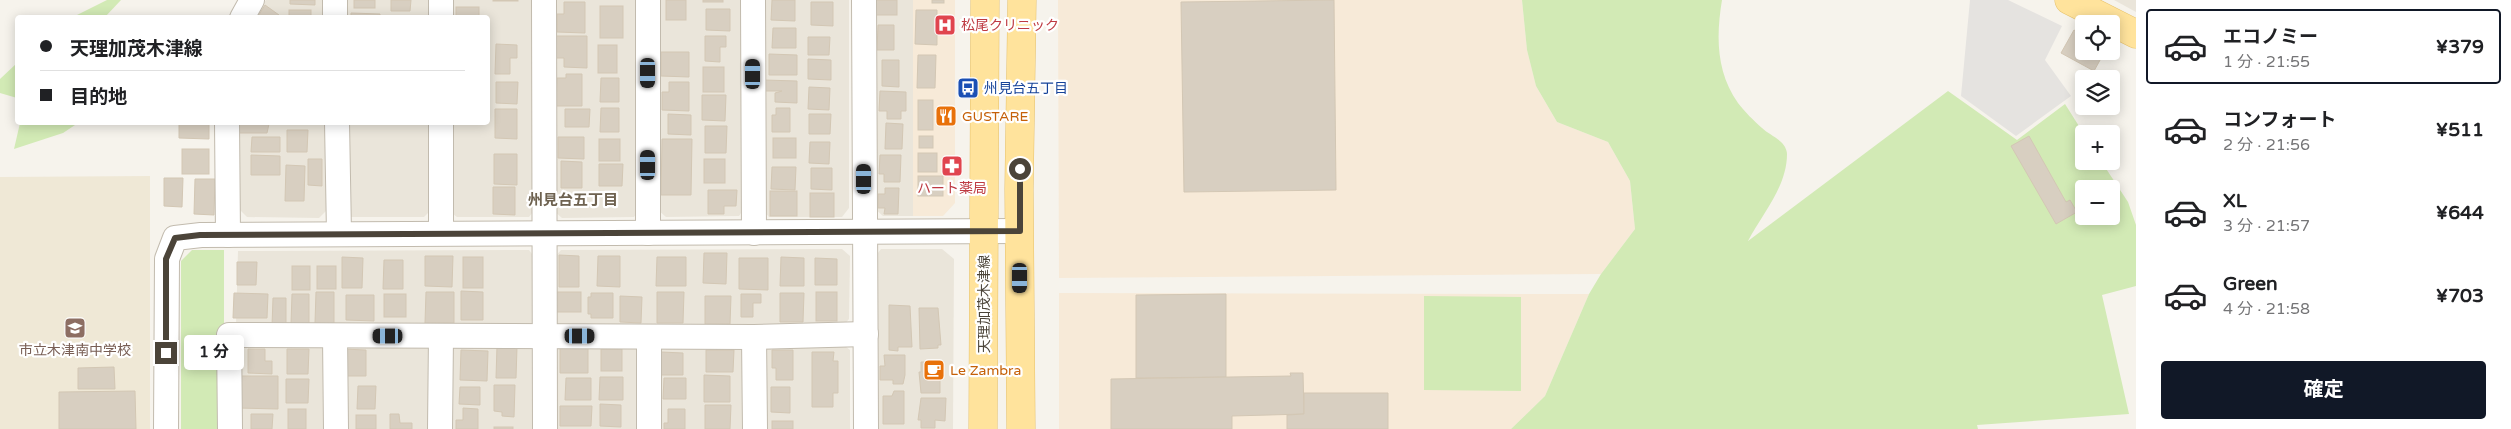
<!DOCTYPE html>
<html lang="ja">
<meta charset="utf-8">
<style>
:root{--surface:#fff;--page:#f6f6f6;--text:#202124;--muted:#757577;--line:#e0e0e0;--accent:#111827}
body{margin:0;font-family:"Varela Round","Noto Sans JP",sans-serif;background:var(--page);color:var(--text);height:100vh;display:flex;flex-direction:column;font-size:19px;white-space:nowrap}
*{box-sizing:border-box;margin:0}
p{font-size:16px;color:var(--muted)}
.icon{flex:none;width:28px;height:28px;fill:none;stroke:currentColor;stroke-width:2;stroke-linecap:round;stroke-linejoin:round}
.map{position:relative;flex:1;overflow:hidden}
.side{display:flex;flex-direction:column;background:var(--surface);width:375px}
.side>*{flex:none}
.banner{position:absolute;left:15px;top:15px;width:475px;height:110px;border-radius:5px;box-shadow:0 2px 12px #0003;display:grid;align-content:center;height:110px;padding:0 25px;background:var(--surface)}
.tools{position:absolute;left:2075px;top:15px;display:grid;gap:10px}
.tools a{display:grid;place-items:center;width:45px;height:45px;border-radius:5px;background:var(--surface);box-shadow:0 2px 12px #0003;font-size:25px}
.end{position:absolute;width:22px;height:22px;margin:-11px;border:6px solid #4b4439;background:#fff;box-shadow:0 0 0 2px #fff}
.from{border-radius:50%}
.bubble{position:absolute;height:35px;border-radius:5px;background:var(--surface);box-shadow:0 2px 12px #0003;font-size:16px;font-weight:700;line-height:35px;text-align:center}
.car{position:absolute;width:15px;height:30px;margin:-15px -8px;border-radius:6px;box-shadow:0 0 4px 1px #0007;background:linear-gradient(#222 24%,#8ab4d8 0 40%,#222 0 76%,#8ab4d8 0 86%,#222 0)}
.banner b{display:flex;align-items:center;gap:18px;height:48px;font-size:19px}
.banner b+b{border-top:1px solid var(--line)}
.banner i{width:12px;height:12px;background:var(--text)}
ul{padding:9px 0 0;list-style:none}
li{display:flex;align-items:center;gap:15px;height:75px;margin:0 10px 8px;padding:0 15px;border:2px solid transparent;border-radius:5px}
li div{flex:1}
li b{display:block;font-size:19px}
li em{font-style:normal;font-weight:700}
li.on{border-color:var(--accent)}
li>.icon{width:45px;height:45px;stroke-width:1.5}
.button{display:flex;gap:10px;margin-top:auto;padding:10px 25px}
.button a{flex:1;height:58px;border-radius:5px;background:var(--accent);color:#fff;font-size:20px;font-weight:700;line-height:58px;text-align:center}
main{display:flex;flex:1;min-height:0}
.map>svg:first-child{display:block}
</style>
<main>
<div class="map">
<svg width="2136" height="429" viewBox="0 0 2136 429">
<rect width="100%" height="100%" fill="#f6f3ec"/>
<g fill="#eae5da">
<path d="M 266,0 L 326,0 L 326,17 L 254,18 Z"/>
<rect x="343" y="0" width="88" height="17"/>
<path d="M 448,0 L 535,0 L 536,208 L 529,217 L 457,217 L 449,211 L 448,123 L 488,122 L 488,18 L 448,17 Z"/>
<path d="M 553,0 L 640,0 L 640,208 L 634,217 L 562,218 L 553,210 Z"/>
<path d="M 657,0 L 745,0 L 745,207 L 739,216 L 666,217 L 657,209 Z"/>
<path d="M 761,0 L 849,0 L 849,208 L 842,217 L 769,217 L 762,209 Z"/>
<path d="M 874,0 L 913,0 L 913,216 L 883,216 L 874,208 Z"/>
<path d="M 2114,0 L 2136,0 L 2136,12 Z"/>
<path d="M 239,123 L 326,123 L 327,210 L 319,218 L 247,217 L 240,210 Z"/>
<path d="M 344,123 L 431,123 L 432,209 L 424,217 L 351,217 L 344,211 Z"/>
<path d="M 842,249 L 850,256 L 849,319 L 843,326 L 561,327 L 553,320 L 553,259 L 561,250 Z"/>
<path d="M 881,249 L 942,249 L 954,259 L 953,429 L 875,429 L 874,258 Z"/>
<path d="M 529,250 L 536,259 L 536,320 L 529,327 L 236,325 L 238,251 Z"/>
<path d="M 632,343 L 640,350 L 640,429 L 553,429 L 553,352 L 561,344 Z"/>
<path d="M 737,343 L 745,351 L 745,429 L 658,429 L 658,352 L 666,344 Z"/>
<path d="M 841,343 L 850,350 L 850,429 L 762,429 L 762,352 L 769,344 Z"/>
<path d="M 248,344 L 318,344 L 327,351 L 327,429 L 240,429 L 240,353 Z"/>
<path d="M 353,344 L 425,344 L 432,351 L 432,429 L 344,429 L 344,353 Z"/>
<path d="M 456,344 L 528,344 L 536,351 L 536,429 L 449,429 L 449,352 Z"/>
</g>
<g fill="#f7ead8">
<path d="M 913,0 L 955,0 L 955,203 L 943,216 L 913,216 Z"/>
<path d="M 1058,0 L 1522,0 L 1527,50 L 1536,86 L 1557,122 L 1608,142 L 1630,181 L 1635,229 L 1601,274 L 1059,278 Z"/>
<path d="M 1059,293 L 1589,294 L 1545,396 L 1511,429 L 1059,429 Z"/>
</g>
<path fill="#efe8d6" d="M 150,176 L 150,429 L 0,429 L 0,177 Z"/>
<g fill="#d2eab5" fill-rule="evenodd">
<path d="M 107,0 L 121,0 L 105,17 L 73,17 Z"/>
<path d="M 1522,0 L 1722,0 C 1716,36 1716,72 1738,103 C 1744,111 1754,121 1762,128 C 1768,134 1781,139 1785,147 C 1786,149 1787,152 1787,154 C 1787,187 1762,214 1748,241 L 1948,91 L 2017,140 L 2065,104 L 2084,134 L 2084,161 L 2101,161 L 2128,202 L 2136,225 L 2136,286 L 2102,295 L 2129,414 L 1977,425 L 1978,429 L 1511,429 L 1545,396 L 1589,294 L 1601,274 L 1635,229 L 1630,181 L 1608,142 L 1557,122 L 1536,86 L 1527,50 ZM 2084,189 L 2111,189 L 2111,216 L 2084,216 Z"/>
<path d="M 17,63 L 17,98 L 0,93 L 0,79 Z"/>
<path d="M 20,123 L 20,122 L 78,123 L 63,133 L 14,149 Z"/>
<path d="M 192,250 L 224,250 L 224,429 L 181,429 L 181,261 Z"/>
<path d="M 1424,296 L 1521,297 L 1521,391 L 1424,390 Z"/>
</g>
<path fill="#e5e3e0" d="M 1970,0 L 2008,0 L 2062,26 L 2045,60 L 2071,96 L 2016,136 L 1961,96 Z"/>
<g fill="#d8cfc1" stroke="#d3c7b4">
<path d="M 290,0 L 315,0 L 315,5 L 290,4 Z"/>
<rect x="354" y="0" width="21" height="8"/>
<path d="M 391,0 L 411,0 L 410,11 L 391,11 Z"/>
<rect x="493" y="0" width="25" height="1"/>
<rect x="666" y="0" width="20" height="20"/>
<rect x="703" y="0" width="20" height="2"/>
<path d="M 772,0 L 795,0 L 795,21 L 771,20 Z"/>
<rect x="876" y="0" width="21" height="15"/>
<rect x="932" y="0" width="12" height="3"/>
<path d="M 1334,0 L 1336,190 L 1184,192 L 1181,2 Z"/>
<path d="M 564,2 L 585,2 L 585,33 L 557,32 L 557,14 L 564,14 Z"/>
<path d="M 811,2 L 833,2 L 833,26 L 811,25 Z"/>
<path d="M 265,5 L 279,15 L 277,18 L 257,18 Z"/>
<rect x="600" y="6" width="23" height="32"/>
<rect x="456" y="7" width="23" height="11"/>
<path d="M 706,9 L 730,9 L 730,31 L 706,30 Z"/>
<rect x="289" y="10" width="22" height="8"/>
<path d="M 916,10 L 937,10 L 937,45 L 915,44 Z"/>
<path d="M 351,13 L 380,14 L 380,18 L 351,18 Z"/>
<path d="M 878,25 L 894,25 L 894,50 L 877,50 Z"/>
<path d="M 773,28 L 796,28 L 796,48 L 772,48 Z"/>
<path d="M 2074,30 L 2084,36 L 2084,51 L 2105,51 L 2094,71 L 2061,53 Z"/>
<path d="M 555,36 L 587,36 L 587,68 L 564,67 L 564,58 L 555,58 Z"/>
<path d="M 705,36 L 726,36 L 726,47 L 720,47 L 720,62 L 705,61 Z"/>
<path d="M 808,37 L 830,37 L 829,55 L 808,55 Z"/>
<path d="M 496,44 L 517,45 L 517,58 L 510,58 L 510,74 L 495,74 Z"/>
<rect x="598" y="45" width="19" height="28"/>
<path d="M 661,52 L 689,52 L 689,77 L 661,76 Z"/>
<path d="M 769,54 L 797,55 L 797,75 L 769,75 Z"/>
<path d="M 918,55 L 936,55 L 935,88 L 917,88 Z"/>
<path d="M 808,59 L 831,60 L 831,80 L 808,79 Z"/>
<path d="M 882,60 L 899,60 L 899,87 L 882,86 Z"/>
<rect x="703" y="67" width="21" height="25"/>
<path d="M 566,74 L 582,74 L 582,106 L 556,106 L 557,78 L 566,78 Z"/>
<path d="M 601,78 L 619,78 L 619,102 L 600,102 Z"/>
<path d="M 764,80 L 797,81 L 797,103 L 775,102 L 775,93 L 782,91 L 764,91 Z"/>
<path d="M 496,82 L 518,82 L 517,104 L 496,103 Z"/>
<path d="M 669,82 L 689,82 L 689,111 L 662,110 L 662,92 L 669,92 Z"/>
<path d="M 809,87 L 830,88 L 829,110 L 808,109 Z"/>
<path d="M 880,91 L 906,92 L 906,111 L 901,111 L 901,119 L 887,119 L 887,111 L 879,111 Z"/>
<path d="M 702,95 L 726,95 L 725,121 L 702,120 Z"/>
<rect x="918" y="100" width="15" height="30"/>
<path d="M 601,108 L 619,108 L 619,132 L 600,132 Z"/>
<path d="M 776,108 L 790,108 L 790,132 L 772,132 L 772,115 L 776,115 Z"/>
<path d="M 495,109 L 517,109 L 517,139 L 495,138 Z"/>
<path d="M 565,109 L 590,109 L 589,127 L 565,127 Z"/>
<path d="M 668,114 L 691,115 L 691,135 L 668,134 Z"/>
<path d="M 809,114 L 831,114 L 830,134 L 809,134 Z"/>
<path d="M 179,122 L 209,122 L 209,139 L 179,138 Z"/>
<path d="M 238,122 L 269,122 L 269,124 L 267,133 L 238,133 Z"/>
<path d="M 886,123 L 903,124 L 902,149 L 885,149 Z"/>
<path d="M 705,126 L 727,126 L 726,153 L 705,153 Z"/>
<path d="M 287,130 L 308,130 L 307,152 L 287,152 Z"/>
<rect x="919" y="136" width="14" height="12"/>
<path d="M 2029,136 L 2066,202 L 2070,200 L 2077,212 L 2056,224 L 2011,146 Z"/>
<path d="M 252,137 L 280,137 L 280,152 L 251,152 Z"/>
<path d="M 558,137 L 584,137 L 584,159 L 558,158 Z"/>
<rect x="773" y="138" width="23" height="20"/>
<rect x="599" y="139" width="21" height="22"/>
<path d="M 662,139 L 692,139 L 691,195 L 661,195 Z"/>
<path d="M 810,142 L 830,142 L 829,164 L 809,163 Z"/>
<rect x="182" y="149" width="27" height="25"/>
<rect x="918" y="153" width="19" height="19"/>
<path d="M 494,154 L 517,154 L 517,185 L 494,184 Z"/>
<path d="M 251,155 L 280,156 L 280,175 L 251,175 Z"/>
<path d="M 880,155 L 901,155 L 900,182 L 884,182 L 884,174 L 879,174 Z"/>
<path d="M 308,159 L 322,159 L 322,186 L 308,185 Z"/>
<rect x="704" y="159" width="21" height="24"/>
<path d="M 561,161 L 582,162 L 582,188 L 561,188 Z"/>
<path d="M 599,164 L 623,164 L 622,186 L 599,186 Z"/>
<path d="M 286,165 L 305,166 L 304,201 L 285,201 Z"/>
<path d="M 772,167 L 796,167 L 795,190 L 771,189 Z"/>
<path d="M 811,168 L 832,168 L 832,190 L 811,189 Z"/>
<rect x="918" y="176" width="25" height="20"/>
<path d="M 164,178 L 183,178 L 182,207 L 164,206 Z"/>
<path d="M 195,179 L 215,179 L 214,215 L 194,214 Z"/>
<path d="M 493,187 L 515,187 L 515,215 L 493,214 Z"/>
<path d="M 885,188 L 899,188 L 898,214 L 884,214 L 885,208 L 878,208 L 878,194 L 885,194 Z"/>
<path d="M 708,190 L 737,190 L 736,206 L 724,206 L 724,214 L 708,214 Z"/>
<rect x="770" y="191" width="27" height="25"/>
<rect x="810" y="193" width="24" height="24"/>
<path d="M 704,253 L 727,253 L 726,284 L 703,283 Z"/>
<path d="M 559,255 L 579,256 L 579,287 L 559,287 Z"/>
<path d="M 425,256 L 453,256 L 452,287 L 425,286 Z"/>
<path d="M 598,256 L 620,256 L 620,287 L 597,286 Z"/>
<path d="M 342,257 L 363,258 L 362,288 L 342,288 Z"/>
<rect x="463" y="257" width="20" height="31"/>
<path d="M 657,257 L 686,257 L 686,286 L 656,286 Z"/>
<path d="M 781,257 L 804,258 L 804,286 L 780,286 Z"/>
<path d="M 739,258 L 768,258 L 768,290 L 739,289 Z"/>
<path d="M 815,258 L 837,259 L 837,285 L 815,285 Z"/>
<path d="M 384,260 L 403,260 L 403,289 L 383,289 Z"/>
<path d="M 237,262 L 257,262 L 256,285 L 237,285 Z"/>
<rect x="292" y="266" width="18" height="24"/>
<rect x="317" y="266" width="19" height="23"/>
<path d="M 461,291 L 483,292 L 483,320 L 461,320 Z"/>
<path d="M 316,292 L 334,292 L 334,324 L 315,323 Z"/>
<path d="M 426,292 L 454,292 L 454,323 L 425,323 Z"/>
<rect x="553" y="292" width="28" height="20"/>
<path d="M 657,292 L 684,292 L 683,323 L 657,323 Z"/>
<rect x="816" y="292" width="21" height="29"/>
<path d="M 234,293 L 268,294 L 267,318 L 233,318 Z"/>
<path d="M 591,293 L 613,293 L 613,318 L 591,318 L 591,314 L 588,314 L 588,297 L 591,297 Z"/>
<path d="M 780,293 L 804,293 L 803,322 L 780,322 Z"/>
<path d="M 292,294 L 309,294 L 309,324 L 291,324 Z"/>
<rect x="384" y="294" width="22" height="23"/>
<path d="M 741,294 L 761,294 L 761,303 L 753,303 L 753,317 L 741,317 Z"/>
<path d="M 1226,294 L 1226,377 L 1136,378 L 1136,295 Z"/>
<path d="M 346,295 L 374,295 L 374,321 L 346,320 Z"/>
<path d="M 620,296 L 642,297 L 641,323 L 620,322 Z"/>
<path d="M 705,296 L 731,296 L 730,324 L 705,324 Z"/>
<path d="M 273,298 L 286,298 L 286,326 L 272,326 Z"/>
<path d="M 889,305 L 910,306 L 912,347 L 898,347 L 898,351 L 889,350 Z"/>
<path d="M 919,308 L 938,308 L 941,345 L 938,345 L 938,348 L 920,349 Z"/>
<path d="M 497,346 L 517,347 L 516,378 L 496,378 Z"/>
<path d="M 560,347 L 588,348 L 588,373 L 560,373 Z"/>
<path d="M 248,349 L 265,349 L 265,361 L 272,361 L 272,374 L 248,373 Z"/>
<path d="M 287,349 L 309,349 L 308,374 L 287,374 Z"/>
<path d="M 343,349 L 366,350 L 366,376 L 343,376 Z"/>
<rect x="601" y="349" width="21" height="22"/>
<path d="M 461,350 L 488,351 L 487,381 L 460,380 Z"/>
<path d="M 706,350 L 734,350 L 733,372 L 706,372 Z"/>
<path d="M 772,350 L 793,350 L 793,380 L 776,380 L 776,368 L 772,368 Z"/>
<path d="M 661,352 L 683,353 L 683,375 L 660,375 Z"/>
<path d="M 812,352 L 834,352 L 833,361 L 838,361 L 838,393 L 833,393 L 833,407 L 812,407 Z"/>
<path d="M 884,355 L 905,355 L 905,375 L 903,384 L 893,384 L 893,380 L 880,380 L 880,366 L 885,366 Z"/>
<path d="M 921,362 L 940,362 L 940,393 L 921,393 L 919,372 L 921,372 Z"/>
<path d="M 114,367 L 115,389 L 78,389 L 78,368 Z"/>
<path d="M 1290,373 L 1303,373 L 1304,414 L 1232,416 L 1232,429 L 1111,429 L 1111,379 L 1291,376 Z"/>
<path d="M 704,375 L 730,376 L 730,402 L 704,402 Z"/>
<path d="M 238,376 L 278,376 L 278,409 L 238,408 Z"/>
<path d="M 600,377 L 623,377 L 623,400 L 599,400 Z"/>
<path d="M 566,378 L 591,378 L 591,400 L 565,400 Z"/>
<path d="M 664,378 L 686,378 L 686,399 L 663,399 Z"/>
<path d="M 286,379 L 309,379 L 308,403 L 286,403 Z"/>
<path d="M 494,385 L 515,385 L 514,417 L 502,416 L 502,412 L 494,411 Z"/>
<path d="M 358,386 L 376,386 L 375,409 L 357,409 Z"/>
<path d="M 460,387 L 480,387 L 480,405 L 459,404 Z"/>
<path d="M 771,387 L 790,387 L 790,413 L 771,412 Z"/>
<path d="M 135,391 L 136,429 L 59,429 L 59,392 Z"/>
<path d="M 894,391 L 904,391 L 904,424 L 883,424 L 883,396 L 892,396 Z"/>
<path d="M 1304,393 L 1388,393 L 1388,429 L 1287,429 L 1287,415 L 1304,414 Z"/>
<path d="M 921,398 L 946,398 L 945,421 L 935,420 L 935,428 L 921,428 L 921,420 L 918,420 Z"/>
<path d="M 600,404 L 621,405 L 621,427 L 600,426 Z"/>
<path d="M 705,405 L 731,405 L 730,429 L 705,429 Z"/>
<path d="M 560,406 L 592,406 L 591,426 L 560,426 Z"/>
<path d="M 463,408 L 478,409 L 478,429 L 456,429 L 456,420 L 463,420 Z"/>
<rect x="288" y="409" width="18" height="20"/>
<path d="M 668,409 L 685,409 L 685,429 L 664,429 L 664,423 L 668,423 Z"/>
<path d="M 251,414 L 273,414 L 272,429 L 251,429 Z"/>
<path d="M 390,414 L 399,414 L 400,423 L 412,423 L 412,429 L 390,429 Z"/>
<rect x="356" y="415" width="20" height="14"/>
<rect x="772" y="421" width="21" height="8"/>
<rect x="494" y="427" width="19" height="2"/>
</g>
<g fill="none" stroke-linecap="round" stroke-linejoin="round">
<g stroke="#c2bbae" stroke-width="26">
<g id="minor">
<path d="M 335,0 L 335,18"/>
<path d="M 441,0 L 441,18"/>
<path d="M 544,0 L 545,429"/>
<path d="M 648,0 L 648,233"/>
<path d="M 753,0 L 754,233"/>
<path d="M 864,0 L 866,429"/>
<path d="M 242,18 L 252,0"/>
<path d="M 227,122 L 228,235"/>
<path d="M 337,122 L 339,234"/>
<path d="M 441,122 L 441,233"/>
<path d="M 335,336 L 336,429"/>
<path d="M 649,337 L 649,429"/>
<path d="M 754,337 L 755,429"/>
<path d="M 166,429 L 167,259 L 175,238 L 201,235 L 1020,231"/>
<path d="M 230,429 L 229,335 L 754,337 L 866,334"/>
<path d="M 440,429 L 441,336"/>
</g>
</g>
<g stroke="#e6c16a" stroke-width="29">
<g id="major">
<path d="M 2069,0 L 2136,34"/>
<path d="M 983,429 L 985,0"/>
<path d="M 1021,429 L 1019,189 L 1022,0"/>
</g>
</g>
<use href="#minor" stroke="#fff" stroke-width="24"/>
<use href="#major" stroke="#ffe39c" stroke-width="28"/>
</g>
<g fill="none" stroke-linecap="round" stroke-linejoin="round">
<path stroke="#4b4439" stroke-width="6" d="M 166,353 L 166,259 L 175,238 L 200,235 L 1020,231 L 1020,169"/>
</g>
<defs>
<g id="hospital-square" transform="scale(1.125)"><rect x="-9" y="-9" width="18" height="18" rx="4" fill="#e0444e" stroke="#fff"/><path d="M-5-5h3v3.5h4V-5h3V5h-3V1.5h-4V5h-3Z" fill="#fff"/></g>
<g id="bus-square" transform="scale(1.125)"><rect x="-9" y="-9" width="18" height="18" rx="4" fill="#1a4fb4" stroke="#fff"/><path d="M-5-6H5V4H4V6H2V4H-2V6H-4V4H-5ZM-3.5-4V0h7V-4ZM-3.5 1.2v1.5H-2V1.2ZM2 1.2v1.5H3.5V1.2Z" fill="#fff"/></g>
<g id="restaurant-square" transform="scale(1.125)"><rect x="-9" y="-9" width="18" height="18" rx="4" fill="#e8710a" stroke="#fff"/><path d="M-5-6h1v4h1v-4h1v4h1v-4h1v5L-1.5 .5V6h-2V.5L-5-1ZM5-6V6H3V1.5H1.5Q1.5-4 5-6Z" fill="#fff"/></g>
<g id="pharmacy-square" transform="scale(1.125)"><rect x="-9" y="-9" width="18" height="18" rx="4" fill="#e0444e" stroke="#fff"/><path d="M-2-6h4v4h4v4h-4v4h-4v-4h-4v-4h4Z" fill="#fff"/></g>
<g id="school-square" transform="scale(1.125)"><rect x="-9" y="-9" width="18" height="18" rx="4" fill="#8d6e63" stroke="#fff"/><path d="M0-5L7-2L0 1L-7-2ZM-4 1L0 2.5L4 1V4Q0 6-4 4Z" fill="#fff"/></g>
<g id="cafe-square" transform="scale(1.125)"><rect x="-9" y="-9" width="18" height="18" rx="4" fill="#e8710a" stroke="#fff"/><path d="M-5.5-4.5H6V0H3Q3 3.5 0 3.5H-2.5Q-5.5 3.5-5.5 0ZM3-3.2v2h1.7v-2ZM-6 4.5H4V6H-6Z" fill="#fff"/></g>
</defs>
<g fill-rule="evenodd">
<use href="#hospital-square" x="945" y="25"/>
<use href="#bus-square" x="968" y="88"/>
<use href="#restaurant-square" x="946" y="116"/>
<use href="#pharmacy-square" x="952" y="166"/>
<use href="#school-square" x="75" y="328"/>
<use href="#cafe-square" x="934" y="370"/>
</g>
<g text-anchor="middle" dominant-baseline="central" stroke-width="4.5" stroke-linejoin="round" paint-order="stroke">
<g font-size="14" fill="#be3a42" stroke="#fff" text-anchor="start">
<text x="961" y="25">松尾クリニック</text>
<text x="952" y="188" text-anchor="middle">ハート薬局</text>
</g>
<g font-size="14" fill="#164399" stroke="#fff" text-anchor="start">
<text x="984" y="88">州見台五丁目</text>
</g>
<g font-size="14" fill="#c56008" stroke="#fff" text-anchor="start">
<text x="962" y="116">GUSTARE</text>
<text x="950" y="370">Le Zambra</text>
</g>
<g font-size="14" fill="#4b4439" stroke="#fff">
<text transform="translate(984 304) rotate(-90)">天理加茂木津線</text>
</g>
<g font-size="14" fill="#785e54" stroke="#fff">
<text x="75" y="350">市立木津南中学校</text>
</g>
<g font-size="15" font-weight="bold" fill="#6e6250" stroke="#fff">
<text x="573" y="200">州見台五丁目</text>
</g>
</g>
</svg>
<div class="tools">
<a><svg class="icon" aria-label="locate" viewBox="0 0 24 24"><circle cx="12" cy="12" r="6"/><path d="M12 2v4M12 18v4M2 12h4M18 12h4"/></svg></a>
<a><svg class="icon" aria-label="layers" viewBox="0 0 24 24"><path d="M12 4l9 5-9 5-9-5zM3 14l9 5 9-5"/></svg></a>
<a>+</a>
<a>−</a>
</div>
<i class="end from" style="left:1020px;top:169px"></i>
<i class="end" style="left:166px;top:353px"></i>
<div class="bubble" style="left:184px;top:335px;width:60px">1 分</div>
<i class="car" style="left:648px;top:73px;rotate:180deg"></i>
<i class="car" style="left:753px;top:74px;rotate:0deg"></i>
<i class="car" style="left:648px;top:165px;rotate:0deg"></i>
<i class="car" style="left:864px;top:179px;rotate:0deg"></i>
<i class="car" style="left:1020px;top:278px;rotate:180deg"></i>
<i class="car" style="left:388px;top:336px;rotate:270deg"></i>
<i class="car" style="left:580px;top:336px;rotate:90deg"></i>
<div class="banner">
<b><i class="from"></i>天理加茂木津線</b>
<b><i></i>目的地</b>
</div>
</div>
<section class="side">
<ul>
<li class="on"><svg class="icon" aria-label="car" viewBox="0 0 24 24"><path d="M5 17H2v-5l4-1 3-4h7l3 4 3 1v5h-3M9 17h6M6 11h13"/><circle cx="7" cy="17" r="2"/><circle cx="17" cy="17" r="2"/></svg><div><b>エコノミー</b><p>1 分 · 21:55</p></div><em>¥379</em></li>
<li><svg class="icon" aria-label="car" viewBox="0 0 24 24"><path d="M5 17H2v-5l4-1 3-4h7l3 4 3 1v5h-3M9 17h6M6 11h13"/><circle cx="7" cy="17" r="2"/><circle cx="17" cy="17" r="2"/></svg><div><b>コンフォート</b><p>2 分 · 21:56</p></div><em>¥511</em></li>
<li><svg class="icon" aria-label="car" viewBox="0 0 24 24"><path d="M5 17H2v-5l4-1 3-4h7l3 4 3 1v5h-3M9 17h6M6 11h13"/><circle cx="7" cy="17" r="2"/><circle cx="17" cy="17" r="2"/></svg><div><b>XL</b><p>3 分 · 21:57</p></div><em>¥644</em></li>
<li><svg class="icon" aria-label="car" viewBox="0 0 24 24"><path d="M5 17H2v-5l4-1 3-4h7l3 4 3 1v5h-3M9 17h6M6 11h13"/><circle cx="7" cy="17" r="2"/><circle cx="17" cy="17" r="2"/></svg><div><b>Green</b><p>4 分 · 21:58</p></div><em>¥703</em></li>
</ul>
<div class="button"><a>確定</a></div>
</section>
</main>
